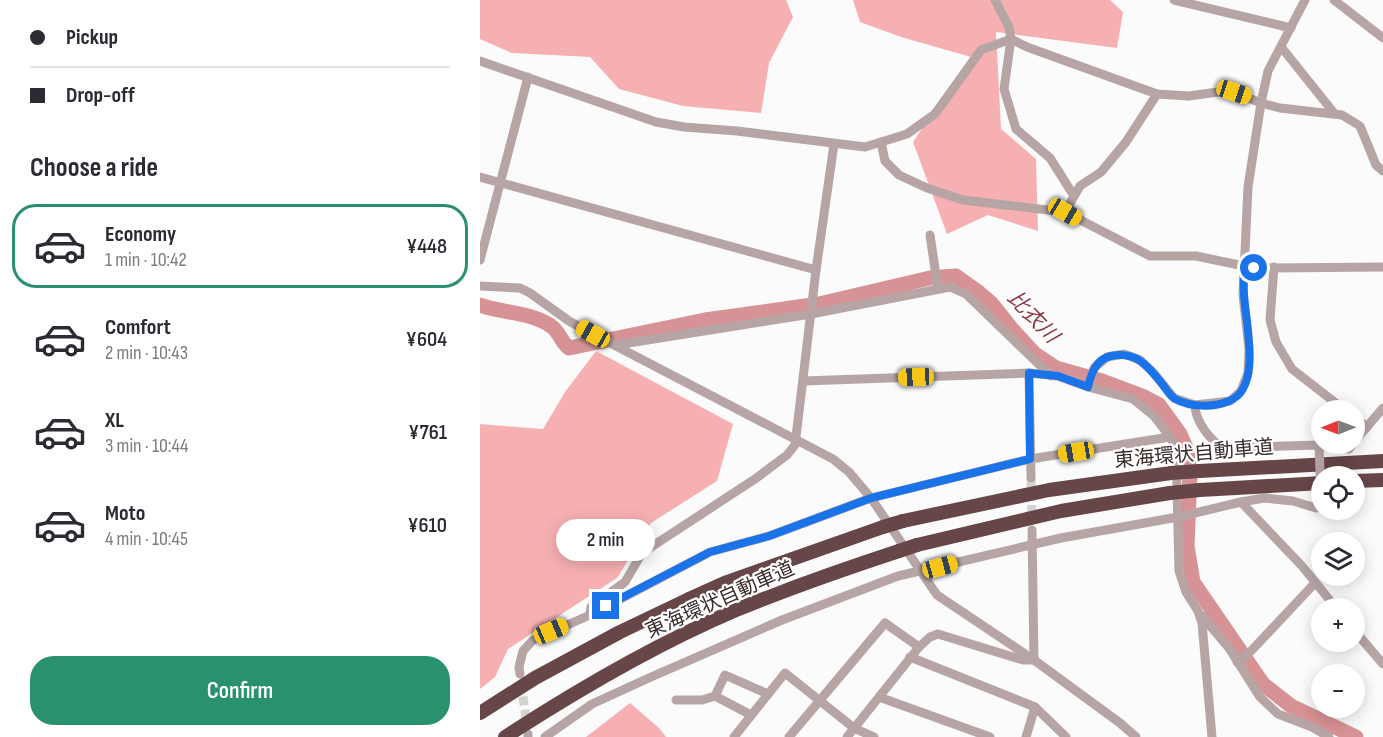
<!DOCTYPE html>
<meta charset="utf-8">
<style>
:root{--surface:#fff;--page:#f2f2f3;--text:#2b2b33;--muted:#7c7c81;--line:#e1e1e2;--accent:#29916f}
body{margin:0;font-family:"Sofia Sans Condensed","Noto Sans JP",sans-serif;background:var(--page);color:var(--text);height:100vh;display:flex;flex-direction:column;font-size:22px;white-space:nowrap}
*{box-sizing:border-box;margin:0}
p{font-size:20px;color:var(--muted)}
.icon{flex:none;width:33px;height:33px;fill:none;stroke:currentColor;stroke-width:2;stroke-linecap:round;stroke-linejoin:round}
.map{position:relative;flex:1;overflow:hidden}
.drawer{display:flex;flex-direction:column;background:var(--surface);width:480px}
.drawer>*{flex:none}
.top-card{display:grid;align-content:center;height:132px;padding:0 30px;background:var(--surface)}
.needle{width:39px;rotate:269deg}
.buttons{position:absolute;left:831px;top:400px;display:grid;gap:12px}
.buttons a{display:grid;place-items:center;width:54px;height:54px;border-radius:50%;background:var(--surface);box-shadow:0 3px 15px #0003;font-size:30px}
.end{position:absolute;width:27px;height:27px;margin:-14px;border:8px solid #1a73e8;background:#fff;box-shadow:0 0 0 3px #fff}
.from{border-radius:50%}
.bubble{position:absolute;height:42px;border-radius:21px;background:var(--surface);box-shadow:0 3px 15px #0003;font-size:20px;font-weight:600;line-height:42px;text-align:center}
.car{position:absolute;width:18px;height:36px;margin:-18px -9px;border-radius:8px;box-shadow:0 0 4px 2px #0007;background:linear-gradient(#f5c518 24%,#345 0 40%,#f5c518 0 76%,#345 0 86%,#f5c518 0)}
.top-card b{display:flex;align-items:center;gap:21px;height:57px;font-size:22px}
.top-card b+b{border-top:2px solid var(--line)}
.top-card i{width:15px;height:15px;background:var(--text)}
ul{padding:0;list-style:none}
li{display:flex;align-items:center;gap:18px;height:84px;margin:0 12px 9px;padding:0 18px;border:3px solid transparent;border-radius:24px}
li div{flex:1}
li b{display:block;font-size:22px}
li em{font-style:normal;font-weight:600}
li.selected{border-color:var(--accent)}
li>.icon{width:54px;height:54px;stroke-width:1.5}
h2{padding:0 30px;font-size:27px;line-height:72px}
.primary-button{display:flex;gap:12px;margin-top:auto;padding:12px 30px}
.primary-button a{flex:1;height:69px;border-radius:24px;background:var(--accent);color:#fff;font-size:24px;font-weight:600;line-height:69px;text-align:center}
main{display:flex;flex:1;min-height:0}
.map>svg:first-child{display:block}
</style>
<main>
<section class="drawer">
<div class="top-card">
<b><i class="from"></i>Pickup</b>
<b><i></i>Drop-off</b>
</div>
<h2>Choose a ride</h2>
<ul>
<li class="selected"><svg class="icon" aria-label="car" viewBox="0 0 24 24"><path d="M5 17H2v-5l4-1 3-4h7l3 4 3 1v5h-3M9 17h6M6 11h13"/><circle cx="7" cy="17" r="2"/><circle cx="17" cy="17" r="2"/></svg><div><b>Economy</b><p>1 min · 10:42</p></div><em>¥448</em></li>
<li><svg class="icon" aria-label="car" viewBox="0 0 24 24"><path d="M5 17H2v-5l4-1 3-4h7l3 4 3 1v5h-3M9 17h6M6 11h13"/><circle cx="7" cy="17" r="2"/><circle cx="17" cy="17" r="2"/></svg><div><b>Comfort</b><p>2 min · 10:43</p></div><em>¥604</em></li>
<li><svg class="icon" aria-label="car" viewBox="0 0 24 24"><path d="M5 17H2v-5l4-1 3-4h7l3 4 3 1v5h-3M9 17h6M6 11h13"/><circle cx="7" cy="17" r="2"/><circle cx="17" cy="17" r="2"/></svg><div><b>XL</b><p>3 min · 10:44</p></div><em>¥761</em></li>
<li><svg class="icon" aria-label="car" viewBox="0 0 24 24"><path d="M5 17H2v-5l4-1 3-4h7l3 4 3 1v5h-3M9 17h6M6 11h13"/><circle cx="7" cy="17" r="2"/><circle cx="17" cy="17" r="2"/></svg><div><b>Moto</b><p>4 min · 10:45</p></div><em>¥610</em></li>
</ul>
<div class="primary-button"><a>Confirm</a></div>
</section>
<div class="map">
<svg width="903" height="737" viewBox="0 0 903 737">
<rect width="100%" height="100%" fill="#fbfbfb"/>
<g fill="#f7b0b2">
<path d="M 0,0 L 306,0 L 313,17 L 289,63 L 281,113 L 203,106 L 139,89 L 110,57 L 32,53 L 0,39 Z"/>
<path d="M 373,0 L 630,0 L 643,12 L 637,48 L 516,32 L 521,129 L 556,159 L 558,231 L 508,215 L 467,234 L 433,142 L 491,57 L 421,37 L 380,22 Z"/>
<path d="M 116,351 L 253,424 L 237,481 L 171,523 L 137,578 L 28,649 L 15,677 L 0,689 L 0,424 L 63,429 L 85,392 Z"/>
<path d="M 150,703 L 179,728 L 186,737 L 106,737 Z"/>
</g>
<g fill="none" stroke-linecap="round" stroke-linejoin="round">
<path stroke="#d79295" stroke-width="15" d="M 0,305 C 22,313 51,312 71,326 C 79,331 81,342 89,348 L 225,320 L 339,304 L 450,278 L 476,276 L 497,291 L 512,304 L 531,328 L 555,354 L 576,368 L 622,381 L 662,396 L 679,405 L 700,434 L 707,450 L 710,473 L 707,546 L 713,582 L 783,684 L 811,706 L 876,737"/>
<g stroke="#d5d2d2" stroke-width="9" stroke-dasharray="9 4.5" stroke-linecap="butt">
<path d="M 551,478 L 552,521"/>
<path d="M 41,683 L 47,725"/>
</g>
<g stroke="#b7a5a6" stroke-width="9">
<path d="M 515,0 L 529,27 L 531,39 L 524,89 L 536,129 L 570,158 L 594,196"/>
<path d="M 694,0 L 811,28"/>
<path d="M 854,0 L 903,38"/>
<path d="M 802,48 L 854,113"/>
<path d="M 0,61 L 176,122 L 204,127 L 257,131 L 385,147 L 427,134 L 455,114 L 501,50 L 531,39 L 547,47 L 677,94 L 709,96 L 745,91 L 754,92 L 781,103 L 800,108 L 862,115 L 880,126 L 896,165 L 903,171"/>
<path d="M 401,142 L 405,161 L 419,175 L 447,188 L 483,200 L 585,212 L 670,256 L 716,256 L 774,268 L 903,267"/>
<path d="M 0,177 L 336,270"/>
<path d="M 585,212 L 600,186 L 621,172 L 646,142 L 677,94"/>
<path d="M 450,235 L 458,289"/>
<path d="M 0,260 L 48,77"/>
<path d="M 794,267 L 790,320 L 796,342 L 812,369 L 866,411"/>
<path d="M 0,286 L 40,288 L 50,293 L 89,321 L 113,334 L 353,459 L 369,472 L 391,498 L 457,595 L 554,660 L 640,723 L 656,737"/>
<path d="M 136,345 L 331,314 L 470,287 L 486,294 L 571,376"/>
<path d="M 549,373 L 551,478"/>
<path d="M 323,381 L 549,373 L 578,376 L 608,387 L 653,399 L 674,416 L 690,437 L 696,447 L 699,571 L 706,592 L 718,611 L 722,623 L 732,737"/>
<path d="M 608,387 L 614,368 L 627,357 L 644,354 L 660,360 L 673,372 L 694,398 L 715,405 L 750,401 L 761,391 L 768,373 L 769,349 L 763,295 L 768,187 L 781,103 L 788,71 L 825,0"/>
<path d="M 715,405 C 715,421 730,440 743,448 L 839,445 L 869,449 L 873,444"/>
<path d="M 874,417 L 887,427"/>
<path d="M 874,442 L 903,408"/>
<path d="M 761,502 L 822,566 L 857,609"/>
<path d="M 552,530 L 554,660"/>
<path d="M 110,614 L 111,607 L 145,582 L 162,553 L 168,549 L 275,479 L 307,455 L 315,445 L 336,270 L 354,144"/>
<path d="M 721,615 L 749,648 L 780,697 L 798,714 L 832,727 L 849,737"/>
<path d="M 874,630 L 903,664"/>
<path d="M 430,657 L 555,707 L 586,737"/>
<path d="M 757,662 L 771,651 L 835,583"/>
<path d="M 40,674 L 39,667 L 43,651 L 53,640 L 110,615 L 230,552 L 289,536 L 391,498 L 550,459 L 690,437"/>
<path d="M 235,696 L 271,715"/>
<path d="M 399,697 L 510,737"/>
<path d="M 196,700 L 222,700 L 235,696 L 245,675 L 288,694"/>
<path d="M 48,734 L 48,737"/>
<path d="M 65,737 L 112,704 L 171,677 L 302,620 L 418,576 L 581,538 L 698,517 L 761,502 L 784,498 L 813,501 L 836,508 L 842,506"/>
<path d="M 254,737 L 305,673 L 374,728 L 394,737"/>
<path d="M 309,737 L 405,623 L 439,647"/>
<path d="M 367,737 L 439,647 L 450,637 L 458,634 L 543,660 L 554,660"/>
<path d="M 546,737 L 555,707"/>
</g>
<g stroke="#674648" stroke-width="14">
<path d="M 719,471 L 903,461"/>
<path d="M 874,481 L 903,480"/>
<path d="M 720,490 L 842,483"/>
<path d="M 423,521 L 569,490 L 691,473"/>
<path d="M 437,545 L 581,511 L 690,493"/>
<path d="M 0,713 L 55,678 L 140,632 L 207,600 L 247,582 L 403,527"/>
<path d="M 25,737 C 99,689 176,644 256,610 C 310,588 364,569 419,551"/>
</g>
<path stroke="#b7a5a6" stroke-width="9" d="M 839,445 L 841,495"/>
<g stroke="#674648" stroke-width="14">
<path d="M 691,473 L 719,471"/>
<path d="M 690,493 L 720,490"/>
<path d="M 403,527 L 423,521"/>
<path d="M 419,551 L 437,545"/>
</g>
</g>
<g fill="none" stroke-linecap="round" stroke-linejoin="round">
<path stroke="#1a73e8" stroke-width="8" d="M 126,606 L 230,552 L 289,536 L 391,498 L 550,459 L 549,373 L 578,376 L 608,387 C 611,374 616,359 631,356 C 657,351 668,366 683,385 C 686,389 690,396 695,399 C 710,407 733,408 749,401 C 783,388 765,321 764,294 C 763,285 764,275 764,266 L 774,268"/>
</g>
<g text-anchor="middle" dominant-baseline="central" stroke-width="4.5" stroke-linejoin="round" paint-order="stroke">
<g font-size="20" fill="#3c2d2d" stroke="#fff">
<text transform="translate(714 454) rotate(-5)">東海環状自動車道</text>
<text transform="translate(240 600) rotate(-24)">東海環状自動車道</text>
</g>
<g font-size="21" font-style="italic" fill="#8c3841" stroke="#fff">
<text transform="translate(553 317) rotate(46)">比衣川</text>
</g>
</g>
</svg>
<div class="buttons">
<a><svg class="needle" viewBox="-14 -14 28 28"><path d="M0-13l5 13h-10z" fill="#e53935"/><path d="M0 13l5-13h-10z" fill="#7c7c81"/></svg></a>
<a><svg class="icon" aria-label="locate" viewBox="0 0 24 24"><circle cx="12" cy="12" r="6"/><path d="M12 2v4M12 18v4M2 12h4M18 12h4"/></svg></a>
<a><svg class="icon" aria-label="layers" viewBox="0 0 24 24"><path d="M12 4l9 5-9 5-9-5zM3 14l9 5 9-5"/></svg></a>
<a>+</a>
<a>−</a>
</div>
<i class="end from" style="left:774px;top:268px"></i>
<i class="end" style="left:126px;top:606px"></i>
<div class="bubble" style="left:76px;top:519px;width:99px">2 min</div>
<i class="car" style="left:754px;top:92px;rotate:108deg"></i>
<i class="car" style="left:585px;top:212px;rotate:120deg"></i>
<i class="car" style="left:113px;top:334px;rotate:299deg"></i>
<i class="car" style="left:436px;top:377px;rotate:268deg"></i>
<i class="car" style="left:596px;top:452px;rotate:261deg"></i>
<i class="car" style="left:460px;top:567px;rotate:75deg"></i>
<i class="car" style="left:71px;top:631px;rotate:67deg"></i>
</div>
</main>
